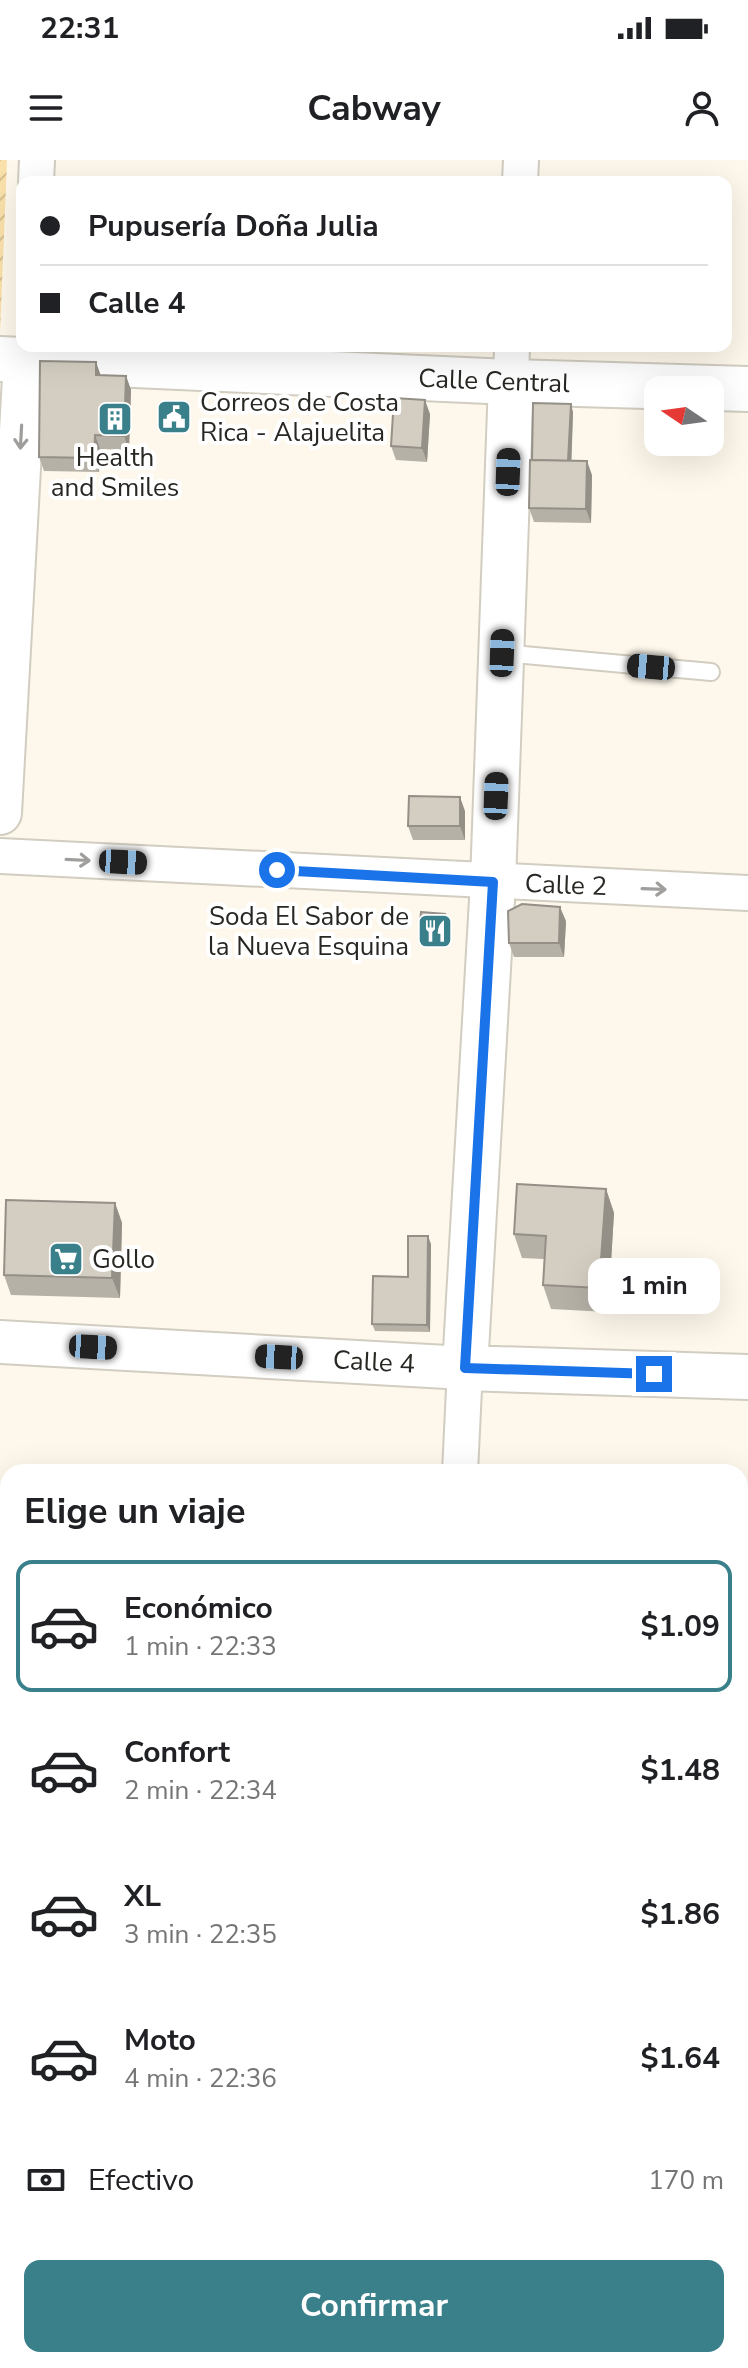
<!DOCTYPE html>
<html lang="es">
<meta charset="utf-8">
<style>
:root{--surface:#fff;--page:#f6f6f6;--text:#202124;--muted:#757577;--line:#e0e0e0;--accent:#3a808b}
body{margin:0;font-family:"Nunito Sans",sans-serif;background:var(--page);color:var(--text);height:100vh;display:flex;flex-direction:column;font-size:30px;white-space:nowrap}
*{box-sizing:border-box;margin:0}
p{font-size:26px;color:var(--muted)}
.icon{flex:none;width:44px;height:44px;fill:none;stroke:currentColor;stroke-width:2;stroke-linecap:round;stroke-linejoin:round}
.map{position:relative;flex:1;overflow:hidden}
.panel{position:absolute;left:0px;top:1304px;width:748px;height:904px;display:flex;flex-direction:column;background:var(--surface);border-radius:24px 24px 0 0;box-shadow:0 8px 32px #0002}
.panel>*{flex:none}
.banner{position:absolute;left:16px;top:16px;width:716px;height:176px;border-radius:16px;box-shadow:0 8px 32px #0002;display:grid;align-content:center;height:176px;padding:0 24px;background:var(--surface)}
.needle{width:52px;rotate:283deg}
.buttons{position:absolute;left:644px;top:216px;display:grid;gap:16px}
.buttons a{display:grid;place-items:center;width:80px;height:80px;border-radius:16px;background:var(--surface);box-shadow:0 8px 32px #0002;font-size:40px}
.end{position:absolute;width:36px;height:36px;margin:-18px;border:10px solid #1a73e8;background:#fff;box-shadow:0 0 0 4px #fff}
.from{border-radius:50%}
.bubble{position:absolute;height:56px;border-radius:16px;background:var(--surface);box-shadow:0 8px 32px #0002;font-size:26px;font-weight:700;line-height:56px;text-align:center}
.car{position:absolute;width:24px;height:48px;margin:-24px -12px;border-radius:10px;box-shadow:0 0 6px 2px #0007;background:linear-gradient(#222 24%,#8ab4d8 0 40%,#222 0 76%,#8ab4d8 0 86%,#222 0)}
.banner b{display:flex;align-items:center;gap:28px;height:76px;font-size:30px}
.banner b+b{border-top:2px solid var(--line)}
.banner i{width:20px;height:20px;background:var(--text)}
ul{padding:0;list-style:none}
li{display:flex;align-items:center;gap:24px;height:132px;margin:0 16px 12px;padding:0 8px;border:4px solid transparent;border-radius:16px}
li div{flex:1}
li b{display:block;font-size:30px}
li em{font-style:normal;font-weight:700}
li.active{border-color:var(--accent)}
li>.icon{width:72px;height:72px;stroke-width:1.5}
h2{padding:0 24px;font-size:36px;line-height:96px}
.pay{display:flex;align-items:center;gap:20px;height:88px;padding:0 24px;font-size:30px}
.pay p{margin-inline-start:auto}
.cta{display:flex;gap:16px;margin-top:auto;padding:16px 24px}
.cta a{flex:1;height:92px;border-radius:16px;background:var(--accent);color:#fff;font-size:32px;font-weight:700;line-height:92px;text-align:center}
.status{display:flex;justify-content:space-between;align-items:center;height:56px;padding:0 40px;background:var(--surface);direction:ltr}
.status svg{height:22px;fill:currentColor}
header{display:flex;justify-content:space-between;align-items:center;height:104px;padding:0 24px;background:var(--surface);font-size:36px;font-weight:700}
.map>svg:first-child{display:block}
</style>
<div class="status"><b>22:31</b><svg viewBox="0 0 49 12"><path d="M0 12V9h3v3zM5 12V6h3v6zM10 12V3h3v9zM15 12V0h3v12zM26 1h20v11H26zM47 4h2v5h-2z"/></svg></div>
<header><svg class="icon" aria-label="menu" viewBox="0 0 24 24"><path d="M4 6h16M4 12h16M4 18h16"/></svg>Cabway<svg class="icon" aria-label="person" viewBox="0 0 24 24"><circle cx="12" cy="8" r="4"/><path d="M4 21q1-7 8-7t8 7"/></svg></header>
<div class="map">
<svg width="748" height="2208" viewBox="0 0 748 2208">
<defs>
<pattern id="garden-furrows" width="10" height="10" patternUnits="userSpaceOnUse" patternTransform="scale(2)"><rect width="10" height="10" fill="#fae0a9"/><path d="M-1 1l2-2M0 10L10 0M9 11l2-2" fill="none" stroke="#d6c091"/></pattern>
</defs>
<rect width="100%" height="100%" fill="#fef8ec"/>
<path fill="url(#garden-furrows)" d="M 0,0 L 7,0 L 0,174 Z"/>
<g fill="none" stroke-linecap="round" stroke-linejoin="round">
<path stroke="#3b8590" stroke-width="10" d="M 740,1570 L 748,1573"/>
<g stroke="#d2cdc1" stroke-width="20">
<g id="service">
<path d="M 502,493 L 711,512"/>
<path d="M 84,2208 L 96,2200"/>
<path d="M 119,2208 L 122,2200"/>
</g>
</g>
<g stroke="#d2cdc1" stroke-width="38">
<g id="minor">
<path d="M 36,22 L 37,0"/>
<path d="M 520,22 L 521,0"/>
<path d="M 511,222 L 512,186"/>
<path d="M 0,696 L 748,733"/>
<path d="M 460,1312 L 465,1208"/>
<path d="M 0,1689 L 8,1689"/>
<path d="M 740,1847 L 748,1850"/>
</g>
</g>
<g stroke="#d2cdc1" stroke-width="46">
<g id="tertiary">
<path d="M 0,653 L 25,199"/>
<path d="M 0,1182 L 465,1208"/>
</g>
</g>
<g stroke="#d2cdc1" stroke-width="48">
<g id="secondary">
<path d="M 0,199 L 511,222 L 748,229"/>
<path d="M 511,222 L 493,722 L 465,1208 L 748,1217"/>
</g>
</g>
<use href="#service" stroke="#fff" stroke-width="16"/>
<use href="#minor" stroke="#fff" stroke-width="34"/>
<use href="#tertiary" stroke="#fff" stroke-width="42"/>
<use href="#secondary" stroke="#fff" stroke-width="44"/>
</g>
<g fill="#b6b1a7">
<path d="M 101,215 L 126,216 L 131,230 L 129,290 L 100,289 L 99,312 L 44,311 L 39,297 Z"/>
<path d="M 573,252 L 571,301 L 592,315 L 591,363 L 534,362 L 529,348 L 532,300 Z"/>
<path d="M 430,254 L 427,302 L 396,300 L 391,286 Z"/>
<path d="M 465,651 L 465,680 L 413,680 L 408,666 Z"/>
<path d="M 566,761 L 564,797 L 514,797 L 509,783 Z"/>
<path d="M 448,762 L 446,783 L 421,781 L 419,773 Z"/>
<path d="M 606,1029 L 614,1053 L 608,1152 L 551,1149 L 543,1125 L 544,1099 L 522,1098 L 514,1074 Z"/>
<path d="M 115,1043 L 122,1063 L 120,1138 L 11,1135 L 4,1115 Z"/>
<path d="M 431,1084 L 430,1172 L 375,1171 L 372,1164 L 408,1117 Z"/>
</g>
<g fill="#949088">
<path d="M 96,202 L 101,216 L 96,215 Z"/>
<path d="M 126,216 L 131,230 L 129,290 L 124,276 Z"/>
<path d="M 425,240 L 430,254 L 427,302 L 422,288 Z"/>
<path d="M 571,244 L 573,252 L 571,314 L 568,307 Z"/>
<path d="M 95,275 L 100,289 L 99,312 L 94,298 Z"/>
<path d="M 587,301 L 592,315 L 591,363 L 586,349 Z"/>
<path d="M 460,637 L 465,651 L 465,680 L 460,666 Z"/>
<path d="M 560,747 L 566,761 L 564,797 L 559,783 Z"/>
<path d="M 445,754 L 448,762 L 446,783 L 443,776 Z"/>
<path d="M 606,1029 L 614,1053 L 608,1152 L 599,1128 Z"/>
<path d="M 115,1043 L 122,1063 L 120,1138 L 112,1118 Z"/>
<path d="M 428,1076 L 431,1084 L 430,1172 L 427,1165 Z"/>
</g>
<g fill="#d4cec2" stroke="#949088" stroke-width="2">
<path d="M 40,201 L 96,202 L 96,215 L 126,216 L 124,276 L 95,275 L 94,298 L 39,297 Z"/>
<path d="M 394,238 L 425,240 L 422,288 L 391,286 Z"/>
<path d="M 533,243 L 571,244 L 568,301 L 532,300 Z"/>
<path d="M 530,300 L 587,301 L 586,349 L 529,348 Z"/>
<path d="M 409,636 L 460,637 L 460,666 L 408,666 Z"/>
<path d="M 522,744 L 560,747 L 559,783 L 509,783 L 508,751 Z"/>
<path d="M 421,752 L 445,754 L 443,776 L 419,773 Z"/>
<path d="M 517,1024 L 606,1029 L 599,1128 L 543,1125 L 546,1076 L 514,1074 Z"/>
<path d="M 6,1040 L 115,1043 L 112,1118 L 4,1115 Z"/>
<path d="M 408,1076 L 428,1076 L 427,1165 L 372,1164 L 373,1116 L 408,1117 Z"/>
</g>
<defs><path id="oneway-shaft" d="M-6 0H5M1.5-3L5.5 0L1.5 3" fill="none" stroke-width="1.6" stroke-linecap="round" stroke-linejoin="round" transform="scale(2)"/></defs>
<g stroke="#9f9e9c">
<use href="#oneway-shaft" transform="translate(21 277) rotate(93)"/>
<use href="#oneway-shaft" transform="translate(78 700) rotate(3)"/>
<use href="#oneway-shaft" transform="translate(654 729) rotate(2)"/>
</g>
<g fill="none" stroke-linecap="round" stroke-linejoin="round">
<path stroke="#1a73e8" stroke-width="10" d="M 277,710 L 493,722 L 465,1208 L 654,1214"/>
</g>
<defs>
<g id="civic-square" transform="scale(1.8)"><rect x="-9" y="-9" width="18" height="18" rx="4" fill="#3a808b" stroke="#fff"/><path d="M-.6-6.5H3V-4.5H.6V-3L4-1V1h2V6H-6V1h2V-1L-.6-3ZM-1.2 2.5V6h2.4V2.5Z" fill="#fff"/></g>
<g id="building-square" transform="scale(1.8)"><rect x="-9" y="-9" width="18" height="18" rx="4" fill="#3a808b" stroke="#fff"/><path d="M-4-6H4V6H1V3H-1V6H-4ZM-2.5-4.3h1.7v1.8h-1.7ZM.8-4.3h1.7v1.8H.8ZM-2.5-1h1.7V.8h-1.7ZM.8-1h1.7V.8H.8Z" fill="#fff"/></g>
<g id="restaurant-square" transform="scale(1.8)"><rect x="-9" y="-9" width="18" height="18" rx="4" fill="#3a808b" stroke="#fff"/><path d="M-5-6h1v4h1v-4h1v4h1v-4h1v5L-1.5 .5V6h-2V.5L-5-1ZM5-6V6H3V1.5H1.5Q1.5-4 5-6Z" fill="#fff"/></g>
<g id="supermarket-square" transform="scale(1.8)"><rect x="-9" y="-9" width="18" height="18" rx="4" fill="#3a808b" stroke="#fff"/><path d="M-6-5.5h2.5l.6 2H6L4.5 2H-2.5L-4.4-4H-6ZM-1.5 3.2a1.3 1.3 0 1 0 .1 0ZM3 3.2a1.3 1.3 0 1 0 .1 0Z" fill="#fff"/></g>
</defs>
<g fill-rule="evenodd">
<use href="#civic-square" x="174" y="257"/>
<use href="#building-square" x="115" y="259"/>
<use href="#restaurant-square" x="435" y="771"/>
<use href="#supermarket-square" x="66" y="1099"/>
</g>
<g text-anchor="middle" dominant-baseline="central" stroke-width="8" stroke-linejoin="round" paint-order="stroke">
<g font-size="26" fill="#292723" stroke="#fff">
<text transform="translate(494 221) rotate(2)">Calle Central</text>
<text transform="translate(566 725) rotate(2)">Calle 2</text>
<text transform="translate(374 1202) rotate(3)">Calle 4</text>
</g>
<g font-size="26" fill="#292723" stroke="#fff" text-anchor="start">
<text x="200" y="242">Correos de Costa<tspan x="200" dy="30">Rica - Alajuelita</tspan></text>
<text x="115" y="297" text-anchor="middle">Health<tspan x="115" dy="30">and Smiles</tspan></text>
<text x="409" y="756" text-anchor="end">Soda El Sabor de<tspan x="409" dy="30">la Nueva Esquina</tspan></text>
<text x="92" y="1099">Gollo</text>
</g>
</g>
</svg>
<div class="buttons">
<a><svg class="needle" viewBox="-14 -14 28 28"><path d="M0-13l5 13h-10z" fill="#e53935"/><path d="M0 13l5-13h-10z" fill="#757577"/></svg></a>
</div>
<i class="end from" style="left:277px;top:710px"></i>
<i class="end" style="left:654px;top:1214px"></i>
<div class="bubble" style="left:588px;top:1098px;width:132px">1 min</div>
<i class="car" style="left:508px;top:312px;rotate:2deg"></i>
<i class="car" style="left:502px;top:493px;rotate:2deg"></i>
<i class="car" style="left:651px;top:507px;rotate:275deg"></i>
<i class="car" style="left:496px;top:636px;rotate:2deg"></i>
<i class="car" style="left:123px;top:702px;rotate:93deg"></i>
<i class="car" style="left:93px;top:1187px;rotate:93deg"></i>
<i class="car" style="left:279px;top:1197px;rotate:273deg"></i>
<div class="banner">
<b><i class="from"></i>Pupusería Doña Julia</b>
<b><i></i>Calle 4</b>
</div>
<section class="panel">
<h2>Elige un viaje</h2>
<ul>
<li class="active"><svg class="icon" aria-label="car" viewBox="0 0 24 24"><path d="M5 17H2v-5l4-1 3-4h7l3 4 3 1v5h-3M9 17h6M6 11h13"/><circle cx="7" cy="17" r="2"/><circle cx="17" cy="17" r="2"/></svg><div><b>Económico</b><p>1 min · 22:33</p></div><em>$1.09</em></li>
<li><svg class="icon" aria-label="car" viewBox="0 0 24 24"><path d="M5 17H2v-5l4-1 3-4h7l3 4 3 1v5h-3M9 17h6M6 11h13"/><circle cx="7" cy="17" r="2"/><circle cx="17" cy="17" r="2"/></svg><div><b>Confort</b><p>2 min · 22:34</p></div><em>$1.48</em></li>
<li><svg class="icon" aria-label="car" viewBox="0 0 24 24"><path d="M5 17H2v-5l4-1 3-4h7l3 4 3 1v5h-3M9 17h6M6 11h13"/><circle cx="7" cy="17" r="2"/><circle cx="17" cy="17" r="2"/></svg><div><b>XL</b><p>3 min · 22:35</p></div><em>$1.86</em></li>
<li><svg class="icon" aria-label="car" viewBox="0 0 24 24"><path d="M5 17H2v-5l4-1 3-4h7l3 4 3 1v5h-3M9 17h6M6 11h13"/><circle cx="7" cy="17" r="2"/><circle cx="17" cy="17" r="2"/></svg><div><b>Moto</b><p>4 min · 22:36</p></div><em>$1.64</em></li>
</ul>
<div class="pay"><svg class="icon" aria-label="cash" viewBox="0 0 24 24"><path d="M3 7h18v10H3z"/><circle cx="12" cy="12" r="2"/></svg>Efectivo<p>170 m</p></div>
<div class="cta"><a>Confirmar</a></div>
</section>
</div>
